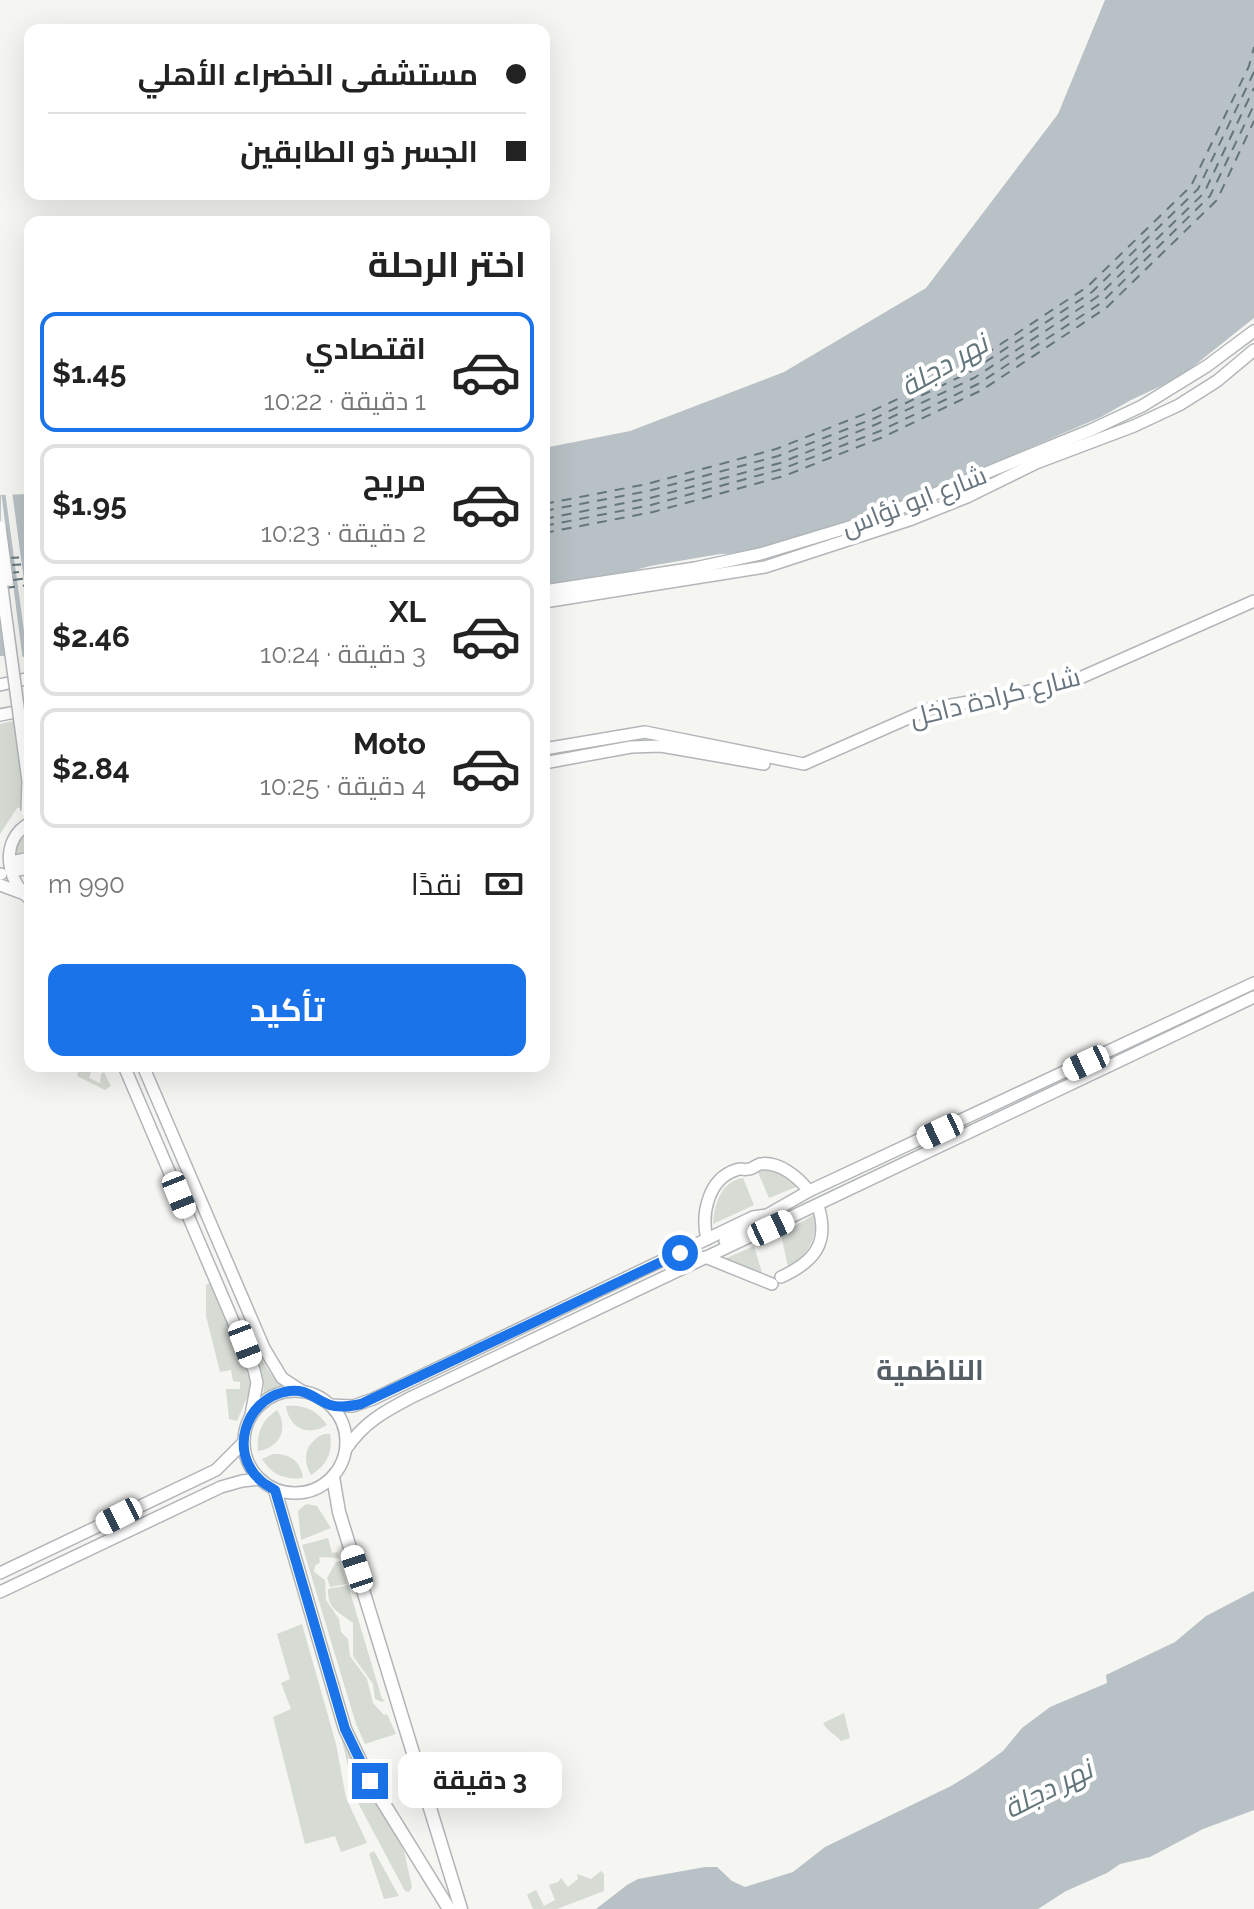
<!DOCTYPE html>
<html lang="ar">
<meta charset="utf-8">
<style>
:root{--surface:#fff;--page:#f2f2f2;--text:#222;--muted:#767676;--line:#e0e0e0;--accent:#1a73e8}
body{margin:0;font-family:Raleway,Cairo,sans-serif;background:var(--page);color:var(--text);direction:rtl;height:100vh;display:flex;flex-direction:column;font-size:30px;white-space:nowrap}
*{box-sizing:border-box;margin:0}
p{font-size:26px;color:var(--muted)}
.icon{flex:none;width:44px;height:44px;fill:none;stroke:currentColor;stroke-width:2;stroke-linecap:round;stroke-linejoin:round}
.map{position:relative;flex:1;overflow:hidden;direction:ltr}
.drawer{position:absolute;left:24px;top:216px;width:526px;height:856px;display:flex;flex-direction:column;background:var(--surface);border-radius:16px;box-shadow:0 8px 32px #0002;direction:rtl}
.drawer>*{flex:none}
.banner{position:absolute;left:24px;top:24px;width:526px;height:176px;border-radius:16px;box-shadow:0 8px 32px #0002;direction:rtl;display:grid;align-content:center;height:176px;padding:0 24px;background:var(--surface)}
.end{position:absolute;width:36px;height:36px;margin:-18px;border:10px solid #1a73e8;background:#fff;box-shadow:0 0 0 4px #fff}
.from{border-radius:50%}
.bubble{position:absolute;height:56px;border-radius:16px;background:var(--surface);box-shadow:0 8px 32px #0002;font-size:26px;font-weight:700;line-height:56px;text-align:center;direction:rtl}
.car{position:absolute;width:24px;height:48px;margin:-24px -12px;border-radius:10px;box-shadow:0 0 6px 2px #0007;background:linear-gradient(#fff 24%,#345 0 40%,#fff 0 76%,#345 0 86%,#fff 0)}
.banner b{display:flex;align-items:center;gap:28px;height:76px;font-size:30px}
.banner b+b{border-top:2px solid var(--line)}
.banner i{width:20px;height:20px;background:var(--text)}
ul{padding:0;list-style:none}
li{display:flex;align-items:center;gap:24px;height:120px;margin:0 16px 12px;padding:0 8px;border:4px solid var(--line);border-radius:16px}
li div{flex:1}
li b{display:block;font-size:30px}
li em{font-style:normal;font-weight:700}
li.current{border-color:var(--accent)}
li>.icon{width:72px;height:72px;stroke-width:1.5}
h2{padding:0 24px;font-size:36px;line-height:96px}
.pay{display:flex;align-items:center;gap:20px;height:88px;padding:0 24px;font-size:30px}
.pay p{margin-inline-start:auto}
.cta{display:flex;gap:16px;margin-top:auto;padding:16px 24px}
.cta a{flex:1;height:92px;border-radius:16px;background:var(--accent);color:#fff;font-size:32px;font-weight:700;line-height:92px;text-align:center}
.map>svg:first-child{display:block}
</style>
<div class="map">
<svg width="1254" height="1909" viewBox="0 0 1254 1909">
<rect width="100%" height="100%" fill="#f5f5f2"/>
<g fill="#d6dbd4">
<path d="M 30,717 L 30,806 L 17,808 L 0,834 L 0,724 Z"/>
<path d="M 30,828 L 30,857 L 14,860 C 15,847 19,837 30,828 Z"/>
<path d="M 80,1066 L 93,1066 L 89,1078 L 100,1083 L 101,1074 L 104,1072 L 111,1086 L 105,1090 L 77,1076 Z"/>
<path d="M 757,1170 L 781,1172 L 801,1185 L 769,1198 Z"/>
<path d="M 743,1178 L 754,1205 L 713,1224 C 714,1205 721,1181 743,1178 Z"/>
<path d="M 817,1213 C 817,1234 809,1258 788,1267 L 781,1234 Z"/>
<path d="M 754,1246 L 762,1273 L 722,1260 Z"/>
<path d="M 212,1282 L 250,1380 L 250,1390 L 237,1421 L 229,1419 L 226,1389 L 240,1389 L 240,1382 L 233,1381 L 231,1370 L 220,1372 L 206,1316 L 206,1285 Z"/>
<path d="M 257,1351 L 270,1373 L 285,1390 L 271,1394 L 263,1399 L 264,1383 L 255,1352 Z"/>
<path d="M 286,1406 C 304,1404 317,1410 327,1425 C 308,1437 289,1428 286,1406 Z"/>
<path d="M 277,1410 C 289,1428 280,1448 258,1451 C 256,1433 262,1420 277,1410 Z"/>
<path d="M 324,1434 L 330,1434 C 333,1452 327,1465 311,1475 C 301,1458 306,1442 324,1434 Z"/>
<path d="M 273,1454 C 289,1453 301,1461 303,1478 C 285,1480 272,1475 262,1459 Z"/>
<path d="M 306,1504 L 317,1506 L 331,1528 L 301,1540 L 298,1511 Z"/>
<path d="M 328,1538 L 332,1553 L 338,1552 L 339,1558 L 319,1557 L 320,1562 L 315,1566 L 314,1572 L 325,1580 L 326,1600 L 339,1619 L 341,1632 L 348,1639 L 350,1656 L 367,1679 L 373,1703 L 384,1715 L 387,1714 L 396,1734 L 365,1744 L 356,1724 L 302,1545 Z"/>
<path d="M 340,1561 L 347,1584 L 330,1587 L 327,1578 L 336,1562 Z"/>
<path d="M 348,1585 L 382,1699 L 385,1700 L 382,1702 L 375,1699 L 373,1684 L 353,1656 L 353,1623 C 339,1612 327,1609 328,1589 Z"/>
<path d="M 302,1624 L 336,1744 L 346,1798 L 367,1843 L 341,1852 L 335,1836 L 305,1844 L 273,1717 L 291,1709 L 281,1683 L 290,1679 L 277,1634 Z"/>
<path d="M 844,1713 L 850,1738 L 841,1741 C 835,1734 828,1732 823,1723 Z"/>
<path d="M 345,1740 L 404,1851 L 412,1887 L 409,1892 L 405,1891 L 356,1799 L 342,1741 Z"/>
<path d="M 374,1851 L 399,1896 L 384,1899 L 369,1854 Z"/>
<path d="M 601,1871 L 604,1874 L 604,1891 L 557,1909 L 533,1909 L 527,1895 L 536,1890 L 544,1906 L 555,1900 L 549,1885 L 558,1882 L 561,1878 L 568,1887 L 578,1879 L 577,1874 L 591,1879 Z"/>
</g>
<g fill="#b8c1c5">
<path d="M 1105,0 L 1254,0 L 1254,318 L 1180,377 L 1131,400 L 1101,417 L 989,465 L 908,505 L 751,553 L 720,554 L 650,566 L 604,579 L 544,587 L 544,448 L 630,431 L 784,372 L 926,288 L 1058,114 Z"/>
<path d="M 30,494 L 30,657 L 0,656 L 0,495 Z"/>
<path d="M 1254,1591 L 1254,1810 L 1203,1829 L 1150,1857 L 1120,1864 L 1107,1873 L 1066,1891 L 1038,1909 L 596,1909 L 627,1885 L 638,1879 L 705,1867 L 717,1867 L 732,1881 L 745,1887 L 793,1872 L 825,1847 L 951,1786 L 977,1770 L 1003,1751 L 1022,1728 L 1050,1707 L 1107,1683 L 1106,1675 L 1175,1642 L 1206,1616 Z"/>
</g>
<g fill="#f5f5f2">
<path d="M 1,491 L 23,661 L 6,660 L 0,615 Z"/>
<path d="M 5,491 L 12,491 L 30,626 L 30,661 L 28,661 Z"/>
</g>
<g fill="none" stroke-linecap="round" stroke-linejoin="round">
<g stroke="#63767c" stroke-width="2" stroke-dasharray="10 8" stroke-linecap="butt">
<path d="M 544,504 L 647,484 L 776,449 L 872,411 L 966,367 L 1087,287 L 1191,186 L 1249,66 L 1254,47"/>
<path d="M 544,511 L 648,491 L 778,456 L 875,418 L 970,372 L 1092,292 L 1198,189 L 1254,72"/>
<path d="M 544,519 L 650,498 L 780,463 L 877,424 L 974,378 L 1097,297 L 1204,193 L 1254,88"/>
<path d="M 544,526 L 651,505 L 782,469 L 880,431 L 978,384 L 1101,303 L 1210,196 L 1254,105"/>
<path d="M 544,533 L 653,512 L 784,476 L 883,437 L 982,390 L 1106,308 L 1217,200 L 1254,121"/>
<path d="M 9,558 L 30,557"/>
<path d="M 11,565 L 30,564"/>
<path d="M 9,573 L 30,571"/>
<path d="M 13,580 L 30,578"/>
<path d="M 5,588 L 30,585"/>
</g>
<g stroke="#b2b6b9" stroke-width="14">
<g id="major">
<path d="M 544,591 L 695,568 L 760,554 L 866,522 L 1091,430 L 1142,406 L 1207,366 L 1254,331"/>
<path d="M 544,602 L 765,567 L 912,519 L 967,497 L 1036,463 L 1134,426 L 1179,405 L 1217,381 L 1254,350"/>
<path d="M 0,685 L 30,678"/>
<path d="M 0,715 L 30,709"/>
<path d="M 544,749 L 645,732 L 804,764 L 929,709 L 1064,685 L 1254,601"/>
<path d="M 544,763 L 631,747 L 661,746 L 764,764"/>
<path d="M 30,823 C 0,839 5,880 30,899"/>
<path d="M 16,861 L 30,858"/>
<path d="M 18,870 L 30,868"/>
<path d="M 0,874 L 1,874"/>
<path d="M 0,885 L 22,893"/>
<path d="M 124,1066 L 254,1370 L 257,1383 L 251,1415"/>
<path d="M 143,1066 L 264,1348 L 282,1378 L 302,1391"/>
<path d="M 707,1239 C 701,1214 708,1179 736,1170 C 745,1167 740,1171 749,1169 C 753,1169 756,1165 760,1164 C 779,1161 798,1177 809,1191"/>
<path d="M 725,1241 L 756,1226 L 767,1215"/>
<path d="M 705,1257 L 772,1284"/>
<path d="M 781,1277 C 814,1262 830,1243 818,1206"/>
<circle cx="295" cy="1442" r="51"/>
<path d="M 330,1405 L 353,1406 L 373,1399 L 753,1217 L 767,1215 L 809,1191 L 1254,983"/>
<path d="M 346,1449 C 363,1423 385,1411 412,1397 L 1254,997"/>
<path d="M 0,1573 L 216,1470 L 243,1443"/>
<path d="M 0,1592 L 221,1487 L 242,1481 L 259,1479"/>
</g>
</g>
<g stroke="#b2b5b7" stroke-width="15">
<g id="highway">
<path d="M 333,1477 L 339,1512 L 461,1909"/>
<path d="M 275,1490 L 345,1729 L 370,1781 L 449,1909"/>
</g>
</g>
<use href="#major" stroke="#fff" stroke-width="11"/>
<use href="#highway" stroke="#fff" stroke-width="12"/>
<g stroke="#b2b6b9" stroke-width="14" stroke-linecap="butt">
<g id="major-bridge">
<path d="M 0,527 L 7,580"/>
<path d="M 0,573 L 28,781 L 27,811"/>
</g>
</g>
<use href="#major-bridge" stroke="#fff" stroke-width="11"/>
</g>
<g fill="none" stroke-linecap="round" stroke-linejoin="round">
<path stroke="#1a73e8" stroke-width="10" d="M 370,1781 L 345,1729 L 275,1490 C 270,1487 264,1484 260,1480 C 229,1452 245,1401 284,1392 C 309,1387 312,1399 330,1405 C 339,1408 352,1406 361,1404 L 680,1253"/>
</g>
<g text-anchor="middle" dominant-baseline="central" stroke-width="8" stroke-linejoin="round" paint-order="stroke">
<g font-size="26" fill="#68757f" stroke="#fff">
<text transform="translate(914 501) rotate(-21)">شارع ابو نؤاس</text>
<text transform="translate(995 697) rotate(-14)">شارع كرادة داخل</text>
</g>
<g font-size="28" font-style="italic" fill="#63767c" stroke="#fff">
<text transform="translate(944 365) rotate(-30)">نهر دجلة</text>
<text transform="translate(1048 1789) rotate(-27)">نهر دجلة</text>
</g>
<g font-size="28" font-weight="bold" fill="#555e65" stroke="#fff">
<text x="930" y="1370">الناظمية</text>
</g>
</g>
</svg>
<i class="end from" style="left:680px;top:1253px"></i>
<i class="end" style="left:370px;top:1781px"></i>
<div class="bubble" style="left:398px;top:1752px;width:164px">3 دقيقة</div>
<i class="car" style="left:1086px;top:1063px;rotate:245deg"></i>
<i class="car" style="left:940px;top:1131px;rotate:245deg"></i>
<i class="car" style="left:179px;top:1195px;rotate:158deg"></i>
<i class="car" style="left:771px;top:1228px;rotate:65deg"></i>
<i class="car" style="left:245px;top:1344px;rotate:159deg"></i>
<i class="car" style="left:119px;top:1516px;rotate:243deg"></i>
<i class="car" style="left:357px;top:1569px;rotate:342deg"></i>
<div class="banner">
<b><i class="from"></i>مستشفى الخضراء الأهلي</b>
<b><i></i>الجسر ذو الطابقين</b>
</div>
<section class="drawer">
<h2>اختر الرحلة</h2>
<ul>
<li class="current"><svg class="icon" aria-label="car" viewBox="0 0 24 24"><path d="M5 17H2v-5l4-1 3-4h7l3 4 3 1v5h-3M9 17h6M6 11h13"/><circle cx="7" cy="17" r="2"/><circle cx="17" cy="17" r="2"/></svg><div><b>اقتصادي</b><p>1 دقيقة · 10:22</p></div><em>$1.45</em></li>
<li><svg class="icon" aria-label="car" viewBox="0 0 24 24"><path d="M5 17H2v-5l4-1 3-4h7l3 4 3 1v5h-3M9 17h6M6 11h13"/><circle cx="7" cy="17" r="2"/><circle cx="17" cy="17" r="2"/></svg><div><b>مريح</b><p>2 دقيقة · 10:23</p></div><em>$1.95</em></li>
<li><svg class="icon" aria-label="car" viewBox="0 0 24 24"><path d="M5 17H2v-5l4-1 3-4h7l3 4 3 1v5h-3M9 17h6M6 11h13"/><circle cx="7" cy="17" r="2"/><circle cx="17" cy="17" r="2"/></svg><div><b>XL</b><p>3 دقيقة · 10:24</p></div><em>$2.46</em></li>
<li><svg class="icon" aria-label="car" viewBox="0 0 24 24"><path d="M5 17H2v-5l4-1 3-4h7l3 4 3 1v5h-3M9 17h6M6 11h13"/><circle cx="7" cy="17" r="2"/><circle cx="17" cy="17" r="2"/></svg><div><b>Moto</b><p>4 دقيقة · 10:25</p></div><em>$2.84</em></li>
</ul>
<div class="pay"><svg class="icon" aria-label="cash" viewBox="0 0 24 24"><path d="M3 7h18v10H3z"/><circle cx="12" cy="12" r="2"/></svg>نقدًا<p>990 m</p></div>
<div class="cta"><a>تأكيد</a></div>
</section>
</div>
